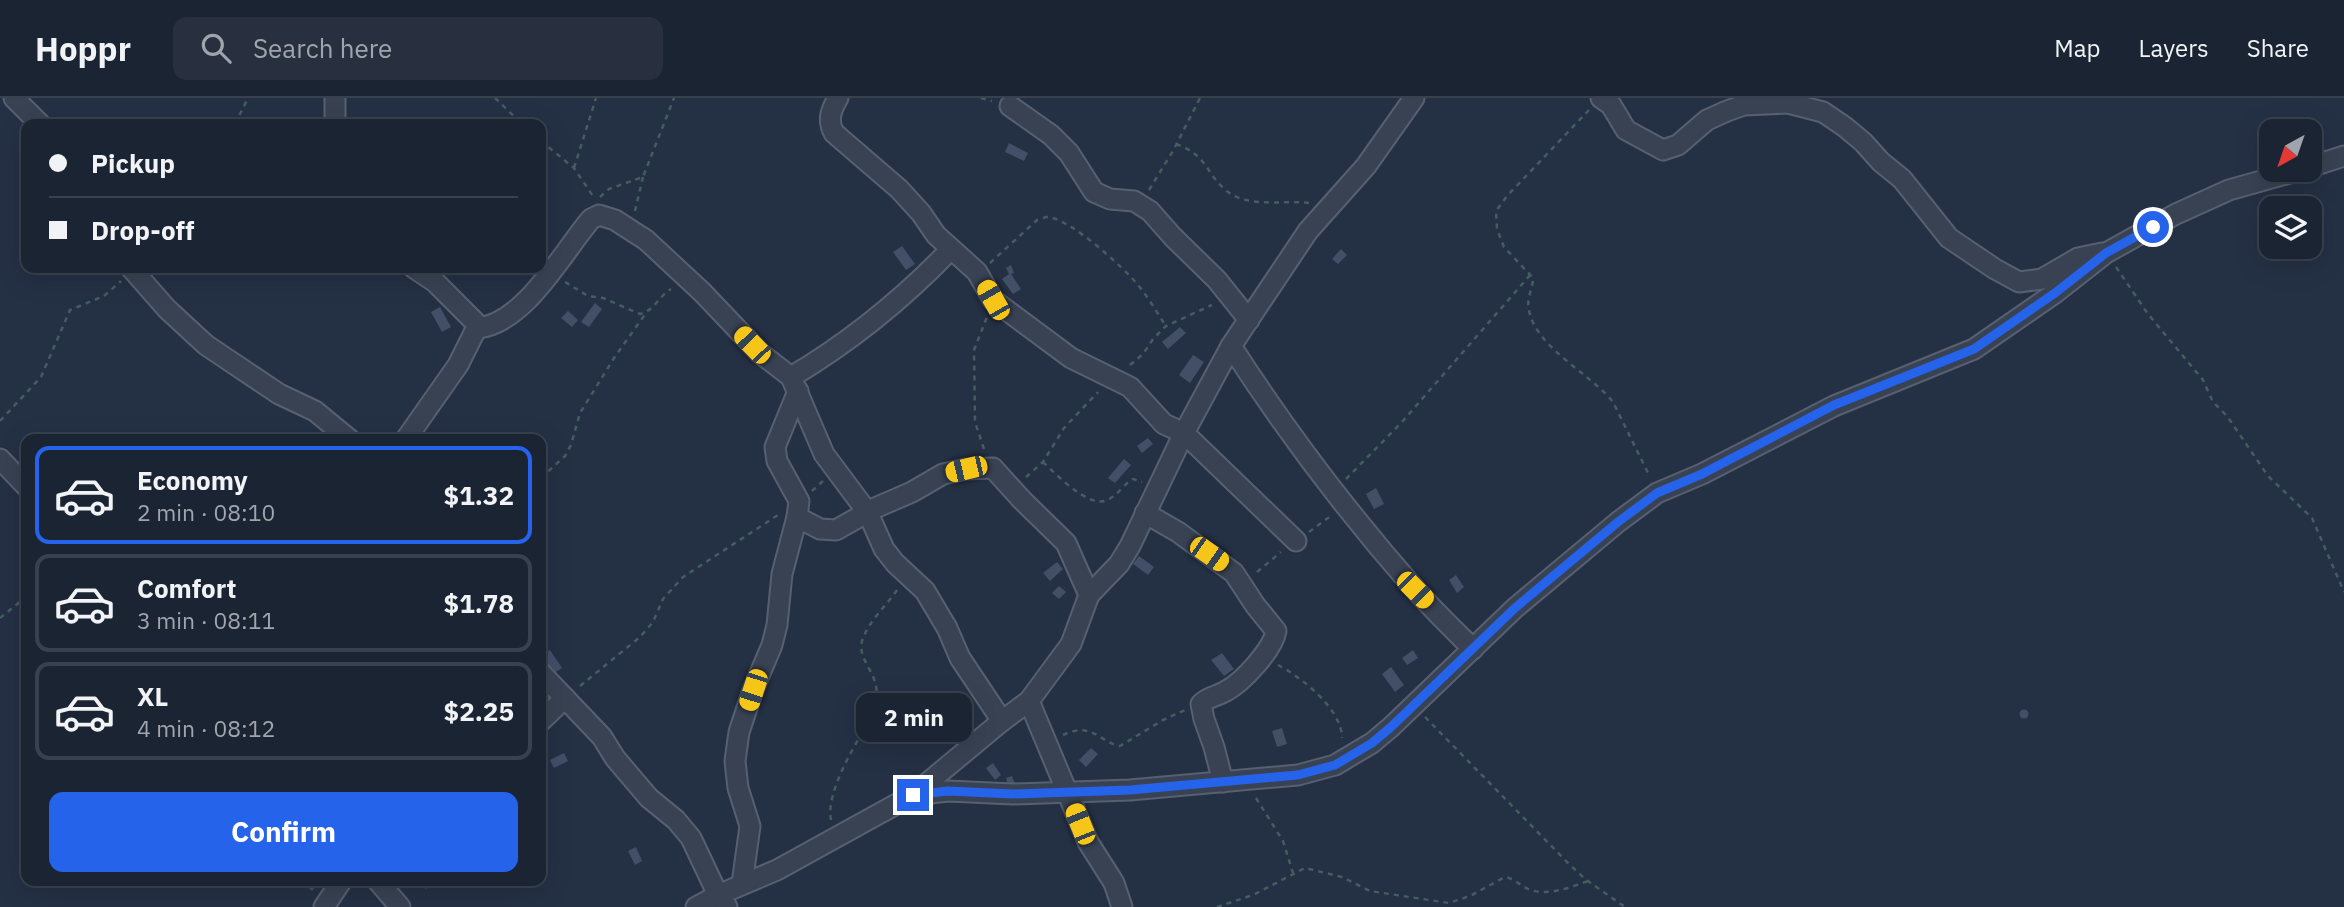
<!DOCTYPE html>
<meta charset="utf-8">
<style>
:root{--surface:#1b2433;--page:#28303f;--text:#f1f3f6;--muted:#a0a4ac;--line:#39414e;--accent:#2563eb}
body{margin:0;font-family:"IBM Plex Sans",sans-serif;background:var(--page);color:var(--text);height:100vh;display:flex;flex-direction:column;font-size:26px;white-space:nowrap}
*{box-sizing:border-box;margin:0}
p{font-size:23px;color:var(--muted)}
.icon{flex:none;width:38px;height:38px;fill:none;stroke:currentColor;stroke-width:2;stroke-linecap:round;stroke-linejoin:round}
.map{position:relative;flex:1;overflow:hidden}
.sheet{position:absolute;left:21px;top:336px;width:525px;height:452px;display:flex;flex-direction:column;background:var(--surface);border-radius:14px;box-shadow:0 7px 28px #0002,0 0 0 2px var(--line)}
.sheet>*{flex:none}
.guide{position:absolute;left:21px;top:21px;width:525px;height:154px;border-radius:14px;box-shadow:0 7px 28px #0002,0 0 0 2px var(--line);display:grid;align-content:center;height:154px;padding:0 28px;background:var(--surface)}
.needle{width:46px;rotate:220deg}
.buttons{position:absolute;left:2259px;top:21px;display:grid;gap:14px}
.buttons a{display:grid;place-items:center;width:63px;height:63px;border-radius:14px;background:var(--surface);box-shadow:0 7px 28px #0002,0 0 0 2px var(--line);font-size:35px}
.end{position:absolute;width:32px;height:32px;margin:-16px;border:9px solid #2563eb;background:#fff;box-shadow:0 0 0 4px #fff}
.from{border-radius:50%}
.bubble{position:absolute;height:49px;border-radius:14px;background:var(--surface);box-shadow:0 7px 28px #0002,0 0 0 2px var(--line);font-size:23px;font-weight:800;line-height:49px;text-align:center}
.car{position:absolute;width:21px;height:42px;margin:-21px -10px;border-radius:9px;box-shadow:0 0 5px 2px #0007;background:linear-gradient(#f5c518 24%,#345 0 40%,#f5c518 0 76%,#345 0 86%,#f5c518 0)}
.guide b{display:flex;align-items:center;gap:24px;height:66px;font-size:26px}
.guide b+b{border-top:2px solid var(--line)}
.guide i{width:18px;height:18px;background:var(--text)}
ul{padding:12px 0 0;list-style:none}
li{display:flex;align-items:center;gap:21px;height:98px;margin:0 14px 10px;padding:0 14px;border:4px solid var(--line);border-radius:14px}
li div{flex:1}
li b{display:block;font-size:26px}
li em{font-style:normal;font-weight:800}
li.on{border-color:var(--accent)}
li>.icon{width:63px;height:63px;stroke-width:1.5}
.primary-button{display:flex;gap:14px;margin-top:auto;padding:14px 28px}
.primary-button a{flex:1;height:80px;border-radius:14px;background:var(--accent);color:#fff;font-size:28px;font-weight:800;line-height:80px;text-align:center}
header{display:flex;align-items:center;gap:42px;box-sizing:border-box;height:98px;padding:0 35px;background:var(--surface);border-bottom:2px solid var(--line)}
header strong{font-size:33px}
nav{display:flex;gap:38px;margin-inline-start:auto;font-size:24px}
.search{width:490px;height:63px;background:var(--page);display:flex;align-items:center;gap:18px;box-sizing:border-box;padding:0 24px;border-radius:14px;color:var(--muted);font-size:26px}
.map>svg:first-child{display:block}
</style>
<header>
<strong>Hoppr</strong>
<div class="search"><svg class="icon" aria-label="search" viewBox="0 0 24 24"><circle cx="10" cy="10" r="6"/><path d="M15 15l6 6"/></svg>Search here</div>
<nav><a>Map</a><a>Layers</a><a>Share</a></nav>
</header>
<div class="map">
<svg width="2344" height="809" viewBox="0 0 2344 809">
<rect width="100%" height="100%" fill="#243044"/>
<g fill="#424f67">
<path d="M 1009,45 L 1028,55 L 1024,63 L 1005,54 Z"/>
<path d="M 902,148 L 915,166 L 906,172 L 893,154 Z"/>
<path d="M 1341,151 L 1347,157 L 1338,166 L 1332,161 Z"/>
<path d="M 1011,167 L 1014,175 L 1011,176 L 1021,191 L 1013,196 L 1002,181 L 1009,176 L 1006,170 Z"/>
<path d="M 595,205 L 602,211 L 589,229 L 581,224 Z"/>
<path d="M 440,209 L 451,229 L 442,234 L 431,214 Z"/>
<path d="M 568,213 L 578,222 L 572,229 L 561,220 Z"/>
<path d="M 1180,229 L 1186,235 L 1168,251 L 1162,244 Z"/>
<path d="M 1193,257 L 1204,264 L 1190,285 L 1179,277 Z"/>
<path d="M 1148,340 L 1153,346 L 1142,355 L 1137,348 Z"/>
<path d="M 1124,361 L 1131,367 L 1115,385 L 1108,380 Z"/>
<path d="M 1376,390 L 1384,406 L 1374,411 L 1366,396 Z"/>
<path d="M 1139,458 L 1154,469 L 1148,477 L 1133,466 Z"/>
<path d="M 1057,464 L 1063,471 L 1050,483 L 1043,475 Z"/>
<path d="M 1456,477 L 1464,489 L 1457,495 L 1449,482 Z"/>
<path d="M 1059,488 L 1066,494 L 1059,501 L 1052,495 Z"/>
<path d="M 550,552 L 562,570 L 551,577 L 541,561 L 541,558 Z"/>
<path d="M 1413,552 L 1418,560 L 1407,567 L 1402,560 Z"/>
<path d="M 1222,555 L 1234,571 L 1224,578 L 1211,562 Z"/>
<path d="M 1391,569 L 1404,587 L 1395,594 L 1382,576 Z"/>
<circle cx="2024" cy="616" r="4.5"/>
<path d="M 1282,630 L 1287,646 L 1277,649 L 1272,633 Z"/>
<path d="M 1091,650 L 1098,656 L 1086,669 L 1079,662 Z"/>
<path d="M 564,655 L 568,663 L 554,670 L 550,662 Z"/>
<path d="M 993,665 L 1001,677 L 995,682 L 986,670 Z"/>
<path d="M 1012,678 L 1015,686 L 1009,689 L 1006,680 Z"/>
<path d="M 636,749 L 642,763 L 635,767 L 628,753 Z"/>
<path d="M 300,782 L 314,782 L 318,786 L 312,793 Z"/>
<path d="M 415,782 L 433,782 L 426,791 Z"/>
</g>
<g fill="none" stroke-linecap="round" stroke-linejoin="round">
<g stroke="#576071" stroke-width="23">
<g id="minor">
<path d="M 14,0 L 40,26"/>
<path d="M 335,0 L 335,26"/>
<path d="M 838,0 C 831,12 827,22 834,35 L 899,91 L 921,115 L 936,137 L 977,174 L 993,202 L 1071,260 L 1130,289 L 1164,326 L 1184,335 L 1296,443"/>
<path d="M 1601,0 L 1611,7 L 1626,32 L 1663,52 L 1678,47 L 1707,22 L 1727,13 L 1744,7 L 1788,5 L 1823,14 L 1845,29 L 1863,44 L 1881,64 L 1902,81 L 1949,140 L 1995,171 L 2019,184 L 2042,181 L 2078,160 L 2102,155"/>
<path d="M 1010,8 L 1051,37 L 1069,55 L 1094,94 L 1110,101 L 1134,103 L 1150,113 L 1173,139 L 1217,182 L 1249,222"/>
<path d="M 2310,69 L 2344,58"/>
<path d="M 131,170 L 167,211 L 206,247 L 279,296 L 315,313 L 349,341"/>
<path d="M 478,230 C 525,225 562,155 591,121 L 599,117 L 615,122 L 646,142 L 702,194 L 760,255 L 791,279 L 824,356 L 868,415 L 884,451 L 895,465 L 925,493 L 947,530 L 960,560 L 1002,623"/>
<path d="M 1231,248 C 1286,333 1347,414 1414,490 C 1432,511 1453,531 1473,551"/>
<path d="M 791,279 C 850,244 902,202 950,152"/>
<path d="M 406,341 L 458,267 L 478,227 L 435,184 L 414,170"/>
<path d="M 0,361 L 26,388"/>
<path d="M 1145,415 L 1178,434 L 1234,475 L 1255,507 L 1276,533 C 1273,551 1243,584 1226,593 C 1218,598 1207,599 1201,606 L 1204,621 L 1214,649 L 1223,684"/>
<path d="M 797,419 L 820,431 L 836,432 L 875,410 L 912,394 L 943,376 L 966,371 L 993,370 L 1022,402 L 1066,445 L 1089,497"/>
<path d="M 541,575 L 602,639 L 615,660 L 649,700 L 676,722 L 691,740 L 718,797 L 727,809"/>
<path d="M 1029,603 L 1088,744 L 1114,785 L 1122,809"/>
<path d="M 541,623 L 565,600"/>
<path d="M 913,697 L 948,693 L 1013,696 L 1130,692 L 1298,677 L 1335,667 L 1372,645 L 1391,629 L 1515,510 L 1618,424 L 1657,395 L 1702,376 L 1834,308 L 1974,251 L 2055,195 L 2106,155 L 2176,116 L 2229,92 L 2300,72"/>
<path d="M 377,782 L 400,809"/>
<path d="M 742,786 L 750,728 L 738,690 L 735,663 L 739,634 L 753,592 L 772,547 L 777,527 L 782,476 L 797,419 L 799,403 L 777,363 L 775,349 L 798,293"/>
<path d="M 324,809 L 342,782"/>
<path d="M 696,809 L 718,797 L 777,772 L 913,697 L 1002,623 L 1029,603 L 1071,546 L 1089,497 L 1119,466 L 1130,448 L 1184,335 L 1231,248 L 1308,133 L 1366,68 L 1414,0"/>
</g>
</g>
<g stroke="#445d61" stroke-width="2.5" stroke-dasharray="5 5" stroke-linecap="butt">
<path d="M 495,0 L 522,26"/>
<path d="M 981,0 L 992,3"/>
<path d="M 1589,12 L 1507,98 L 1496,113 L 1497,131 L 1504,149 L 1533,180 C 1533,191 1526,200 1529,212 C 1535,249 1591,276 1613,304 L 1650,379"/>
<path d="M 235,26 L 248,0"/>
<path d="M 541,43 L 574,70 L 595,101"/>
<path d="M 1176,46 C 1209,58 1205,76 1228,94 C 1249,110 1285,102 1310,105"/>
<path d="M 574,70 L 596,0"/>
<path d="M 1149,92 L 1173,53 L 1200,0"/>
<path d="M 600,99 L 609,91 L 643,79 L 674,0"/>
<path d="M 635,113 L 643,79"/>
<path d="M 990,165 L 1037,122 C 1039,122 1045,119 1047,119 C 1070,120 1124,170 1138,187 C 1149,200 1157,215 1166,228"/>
<path d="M 2116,169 L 2148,216 L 2203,282 L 2213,304 L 2227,318 L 2268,378 L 2312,420 L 2344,494"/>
<path d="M 565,184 L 588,198 L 603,200 L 640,216 C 654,213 659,198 671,191"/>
<path d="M 1130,267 L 1143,256 L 1153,241 L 1166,228 L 1212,207"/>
<path d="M 0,323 L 41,279 L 70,212 L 104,198 L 121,183"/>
<path d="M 984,351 L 975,324 L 974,252 L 987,219"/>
<path d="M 1043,364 C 1056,376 1089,411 1107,402 C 1117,398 1124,386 1133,381 L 1142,384"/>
<path d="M 1026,379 L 1043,364 L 1064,330 L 1098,294"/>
<path d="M 541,380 L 565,358 L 571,347 L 580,315 L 614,260 L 646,215"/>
<path d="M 1346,381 L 1402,324 L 1531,176"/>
<path d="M 812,393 L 823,383"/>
<path d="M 1309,434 L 1332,417"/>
<path d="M 1257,474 L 1281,454"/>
<path d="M 0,520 L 26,499"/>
<path d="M 1278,567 C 1301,579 1342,611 1342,640"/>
<path d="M 580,588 L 640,539 L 653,524 L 663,501 L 683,479 L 778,417"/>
<path d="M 1425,619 L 1567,764 L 1585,781 L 1625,809"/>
<path d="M 1063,637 C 1092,623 1099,644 1120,648 L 1163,622 L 1185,612"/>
<path d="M 1256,700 L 1283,743 L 1293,775"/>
<path d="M 831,722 C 825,694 858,640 874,617 C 877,607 878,594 875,584 C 871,570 858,558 862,543 C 868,524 886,508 897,492"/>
<path d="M 1217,809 L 1253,797 L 1305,770 L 1342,779 L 1370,793 L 1449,805 L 1470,798 L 1505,779 C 1516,781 1521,789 1531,792 C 1548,798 1572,789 1588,783"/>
</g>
<use href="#minor" stroke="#384253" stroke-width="19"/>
</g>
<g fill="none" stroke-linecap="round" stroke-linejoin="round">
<path stroke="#2563eb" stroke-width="9" d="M 913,697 L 948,693 L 1013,696 L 1130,692 L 1298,677 L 1335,667 L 1372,645 L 1391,629 L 1515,510 L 1618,424 L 1657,395 L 1702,376 L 1834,307 L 1974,251 L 2055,195 L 2106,155 L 2153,129"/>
</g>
</svg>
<div class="buttons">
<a><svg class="needle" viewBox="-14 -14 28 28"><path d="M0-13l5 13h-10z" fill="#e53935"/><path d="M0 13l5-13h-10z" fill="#a0a4ac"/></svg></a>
<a><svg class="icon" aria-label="layers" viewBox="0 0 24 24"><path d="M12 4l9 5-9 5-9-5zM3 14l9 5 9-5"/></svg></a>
</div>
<i class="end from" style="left:2153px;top:129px"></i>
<i class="end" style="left:913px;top:697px"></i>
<div class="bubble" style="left:856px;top:595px;width:116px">2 min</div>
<i class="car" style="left:993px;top:202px;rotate:330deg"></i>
<i class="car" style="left:752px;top:247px;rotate:316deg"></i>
<i class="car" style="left:966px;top:371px;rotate:257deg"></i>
<i class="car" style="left:1209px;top:456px;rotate:125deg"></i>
<i class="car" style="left:1415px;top:492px;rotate:135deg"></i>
<i class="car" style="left:753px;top:592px;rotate:198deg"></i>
<i class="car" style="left:1080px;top:726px;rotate:338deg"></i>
<div class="guide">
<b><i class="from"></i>Pickup</b>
<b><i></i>Drop-off</b>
</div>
<section class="sheet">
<ul>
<li class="on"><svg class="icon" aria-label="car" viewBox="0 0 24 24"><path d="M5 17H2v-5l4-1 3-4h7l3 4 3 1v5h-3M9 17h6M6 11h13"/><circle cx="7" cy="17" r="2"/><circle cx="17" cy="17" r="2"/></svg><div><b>Economy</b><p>2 min · 08:10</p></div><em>$1.32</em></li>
<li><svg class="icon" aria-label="car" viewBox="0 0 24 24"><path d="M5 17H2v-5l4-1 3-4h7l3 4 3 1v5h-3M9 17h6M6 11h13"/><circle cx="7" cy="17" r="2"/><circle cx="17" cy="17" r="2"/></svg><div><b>Comfort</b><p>3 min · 08:11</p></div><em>$1.78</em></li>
<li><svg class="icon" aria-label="car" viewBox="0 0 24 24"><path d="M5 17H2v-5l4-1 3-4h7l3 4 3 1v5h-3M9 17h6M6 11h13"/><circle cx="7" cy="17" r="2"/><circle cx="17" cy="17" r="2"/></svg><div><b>XL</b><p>4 min · 08:12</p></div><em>$2.25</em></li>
</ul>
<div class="primary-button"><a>Confirm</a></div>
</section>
</div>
